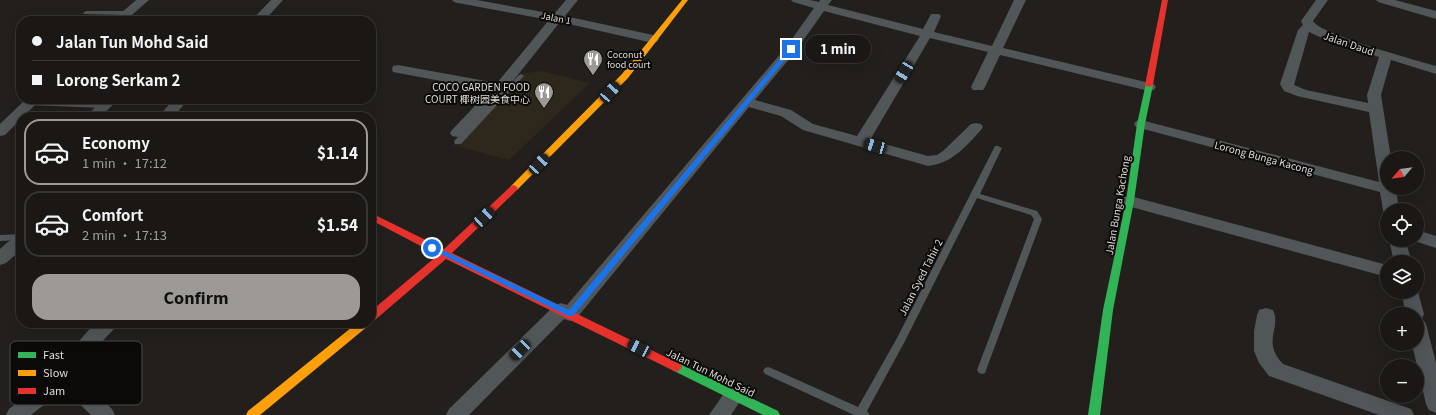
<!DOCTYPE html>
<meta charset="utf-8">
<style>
:root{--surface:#1a1715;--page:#272422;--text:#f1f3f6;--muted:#9f9fa0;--line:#383634;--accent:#9d9a96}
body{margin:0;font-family:Georgia,"Noto Sans SC",serif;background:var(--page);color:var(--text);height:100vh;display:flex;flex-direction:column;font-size:15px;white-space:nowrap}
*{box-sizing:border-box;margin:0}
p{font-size:13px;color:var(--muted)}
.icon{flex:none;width:22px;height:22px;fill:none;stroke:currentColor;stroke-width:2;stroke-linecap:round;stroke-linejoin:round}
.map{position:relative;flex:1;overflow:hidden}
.drawer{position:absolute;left:16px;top:112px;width:360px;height:216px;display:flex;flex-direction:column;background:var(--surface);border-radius:16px;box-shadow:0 4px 16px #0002,0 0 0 1px var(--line)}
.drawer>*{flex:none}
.guide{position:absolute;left:16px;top:16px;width:360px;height:88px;border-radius:16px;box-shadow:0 4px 16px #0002,0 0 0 1px var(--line);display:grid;align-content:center;height:88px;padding:0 16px;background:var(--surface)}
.needle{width:26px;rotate:242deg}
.fabs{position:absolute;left:1380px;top:151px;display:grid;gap:8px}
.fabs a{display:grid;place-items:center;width:44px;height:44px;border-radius:50%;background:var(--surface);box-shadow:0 4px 16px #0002,0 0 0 1px var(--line);font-size:20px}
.end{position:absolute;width:18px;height:18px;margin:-9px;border:5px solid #1a73e8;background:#fff;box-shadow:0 0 0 2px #fff}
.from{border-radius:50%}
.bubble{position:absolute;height:28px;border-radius:14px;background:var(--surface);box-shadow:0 4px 16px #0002,0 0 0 1px var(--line);font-size:13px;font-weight:800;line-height:28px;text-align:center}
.car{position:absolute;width:12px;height:24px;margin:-12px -6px;border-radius:5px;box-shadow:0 0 3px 1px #0007;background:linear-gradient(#222 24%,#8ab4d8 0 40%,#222 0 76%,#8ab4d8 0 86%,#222 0)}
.guide b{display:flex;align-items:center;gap:14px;height:38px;font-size:15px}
.guide b+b{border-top:1px solid var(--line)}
.guide i{width:10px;height:10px;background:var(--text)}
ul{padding:7px 0 0;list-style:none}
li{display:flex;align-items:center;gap:12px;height:66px;margin:0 8px 6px;padding:0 8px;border:2px solid var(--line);border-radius:16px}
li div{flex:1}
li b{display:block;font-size:15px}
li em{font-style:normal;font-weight:800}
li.active{border-color:var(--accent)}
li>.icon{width:36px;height:36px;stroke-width:1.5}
.action{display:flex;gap:8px;margin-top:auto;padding:8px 16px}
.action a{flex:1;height:46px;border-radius:16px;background:var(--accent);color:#111;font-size:16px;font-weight:800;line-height:46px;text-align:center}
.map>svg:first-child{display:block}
</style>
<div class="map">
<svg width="1436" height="415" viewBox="0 0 1436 415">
<rect width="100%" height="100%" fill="#221f1c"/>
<path fill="#2e271c" d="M 541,71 L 590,83 L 509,160 L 453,145 L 520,74 Z"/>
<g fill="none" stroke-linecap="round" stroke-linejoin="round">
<g fill="#515659" fill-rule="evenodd">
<path d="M 86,11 L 127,11 L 130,13 L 127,15 L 84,14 L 83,13 Z"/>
<path d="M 521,74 L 524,76 L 523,77 L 461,144 L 455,144 L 454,142 L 455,140 L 519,75 Z"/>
<path d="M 29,102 L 104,104 L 107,106 L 104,108 L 27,105 L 26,104 Z"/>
<path d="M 995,146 L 998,146 L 1002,148 L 980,194 L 1037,211 L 1042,219 L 985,373 L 982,374 L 979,373 L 977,370 L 1034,219 L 1031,215 L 977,198 L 905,341 L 867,411 L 870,415 L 854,415 L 765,374 L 763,371 L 765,368 L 768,367 L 771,368 L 858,407 L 897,338 Z"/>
<path d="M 21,234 L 21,240 L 0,241 L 0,235 Z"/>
</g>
<g fill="#515659" fill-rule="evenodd">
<path d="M 136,0 L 149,0 L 125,21 L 112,21 Z"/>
<path d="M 271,0 L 283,0 L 264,21 L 251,21 Z"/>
<path d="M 452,0 L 477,0 L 554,14 L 566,0 L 578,0 L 565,16 L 653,35 L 657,36 L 659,39 L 657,42 L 653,43 L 560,22 L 505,91 L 462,136 L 457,137 L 452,136 L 450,133 L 452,130 L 490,90 L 398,73 L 393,72 L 392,69 L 393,66 L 398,65 L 497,83 L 549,20 L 458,3 L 454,2 Z"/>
<path d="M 791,0 L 810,0 L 819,2 L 820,0 L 832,0 L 828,5 L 923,29 L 931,14 L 939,14 L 941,16 L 934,32 L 992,46 L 1014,0 L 1026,0 L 1003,48 L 1154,84 L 1156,87 L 1154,90 L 1149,91 L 1000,55 L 985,87 L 983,90 L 973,90 L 971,87 L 988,52 L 930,38 L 870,140 L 928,156 L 937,155 L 943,151 L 971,124 L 976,123 L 981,124 L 983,127 L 981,130 C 965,147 953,163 928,166 L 803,130 L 781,116 L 749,107 L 576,319 L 570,321 L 564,319 L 469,415 L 446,415 L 449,409 L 555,305 L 561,303 L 567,305 L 787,46 L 814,8 L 793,2 ZM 824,11 L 920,36 L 857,136 L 813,124 L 791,110 L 755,100 L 795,52 Z"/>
<path d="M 1316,0 L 1328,0 L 1313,21 C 1321,35 1416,60 1436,66 L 1436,74 L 1391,60 L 1381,95 L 1391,158 L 1387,158 L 1387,188 L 1396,189 L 1399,210 L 1387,210 L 1387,214 L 1385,214 L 1383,210 L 1380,192 L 1136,127 L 1134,124 L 1136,121 L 1141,120 L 1379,182 L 1369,112 L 1297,96 L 1284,91 L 1280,84 L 1298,30 L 1303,25 L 1301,21 ZM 1309,32 L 1324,39 L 1379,57 L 1367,95 L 1368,103 L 1306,90 L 1294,85 Z"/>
<path d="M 1376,0 L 1395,0 L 1436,11 L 1436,19 L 1378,2 Z"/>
<path d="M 26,99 L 41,99 L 23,117 L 21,117 L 21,119 L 5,135 L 0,136 L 0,124 Z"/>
<path d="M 104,99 L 119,99 L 100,117 L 85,117 Z"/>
<path d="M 174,99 L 189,99 L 173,117 L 158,117 Z"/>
<path d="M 1130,196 L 1387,265 L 1387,277 L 1124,205 L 1122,201 L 1124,197 Z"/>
<path d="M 1417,230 L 1436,236 L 1436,248 L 1411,240 L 1417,240 Z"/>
<path d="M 21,234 L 21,250 L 6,263 L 0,265 L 0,249 L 15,236 Z"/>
<path d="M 1389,240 L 1405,240 L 1412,262 L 1394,262 Z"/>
<path d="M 1417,288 L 1424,314 L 1422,318 L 1426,324 L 1436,363 L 1436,413 L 1429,410 L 1426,404 L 1412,344 L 1417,344 L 1417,314 L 1406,314 L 1401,292 L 1417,292 Z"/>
<path d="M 1266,308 L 1273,310 C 1282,328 1261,341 1283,364 L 1411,409 L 1414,415 L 1379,415 L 1269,376 L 1259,363 L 1254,351 L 1254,331 L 1257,315 L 1259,310 Z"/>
<path d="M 95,323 L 117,323 L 115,328 L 91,353 L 77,376 L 112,409 L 115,415 L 91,415 L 64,389 L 31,415 L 6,415 L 9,409 L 60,370 L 72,349 Z"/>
<path d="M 734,386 L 741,389 L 744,395 L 731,415 L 709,415 L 727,389 Z"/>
</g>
<g fill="#30b455" fill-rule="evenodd">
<path d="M 1146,83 L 1152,83 L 1153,85 L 1145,124 L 1134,201 L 1113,310 L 1100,415 L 1088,415 L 1103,310 L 1126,201 L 1137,124 Z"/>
<path d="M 676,362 L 778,411 L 780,415 L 763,415 L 672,370 L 670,367 L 672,364 Z"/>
</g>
<g fill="#ff9f0a" fill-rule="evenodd">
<path d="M 682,0 L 688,0 L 628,78 L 517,190 L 511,190 L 510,188 L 511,186 L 622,74 Z"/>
<path d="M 357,323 L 369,323 L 368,326 L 260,415 L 246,415 L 248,411 Z"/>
</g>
<g fill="#e5322d" fill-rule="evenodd">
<path d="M 1162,0 L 1168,0 L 1153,85 L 1149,87 L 1145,85 Z"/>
<path d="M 514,185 L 518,188 L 517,190 L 452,253 L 680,364 L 682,367 L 680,370 L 676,372 L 672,370 L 446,259 L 375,320 L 371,321 L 371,311 L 438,255 L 371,220 L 371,213 L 444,249 L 511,186 Z"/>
</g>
</g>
<path fill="#1a73e8" d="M 789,48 L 794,49 L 573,316 L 568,316 L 428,248 L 429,246 L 434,246 L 569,310 Z"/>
<defs>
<g id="restaurant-pin" transform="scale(1)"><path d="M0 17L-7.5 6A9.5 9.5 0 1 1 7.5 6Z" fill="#9d9a96" stroke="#0c0a08"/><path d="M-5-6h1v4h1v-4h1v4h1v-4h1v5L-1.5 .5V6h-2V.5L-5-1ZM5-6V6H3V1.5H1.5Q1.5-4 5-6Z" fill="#fff"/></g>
</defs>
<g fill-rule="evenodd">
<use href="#restaurant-pin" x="593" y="59"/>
<use href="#restaurant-pin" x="544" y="92"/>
</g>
<g text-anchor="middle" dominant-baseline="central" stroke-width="4" stroke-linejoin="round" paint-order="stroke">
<g font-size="9" fill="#dfdcd8" stroke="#0c0a08">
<text transform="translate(556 18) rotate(11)">Jalan 1</text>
</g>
<g font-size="9" fill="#dfdcd8" stroke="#0c0a08" text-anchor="start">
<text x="607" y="54">Coconut<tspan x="607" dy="10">food court</tspan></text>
</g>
<g font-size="10" fill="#dfdcd8" stroke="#0c0a08">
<text transform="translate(1349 43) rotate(19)">Jalan Daud</text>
<text transform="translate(1264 157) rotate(15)">Lorong Bunga Kacong</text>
<text transform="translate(1117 205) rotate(-80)">Jalan Bunga Kachong</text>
<text transform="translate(920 277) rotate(-63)">Jalan Syed Tahir 2</text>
<text transform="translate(711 372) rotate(26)">Jalan Tun Mohd Said</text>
</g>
<g font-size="10" fill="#dfdcd8" stroke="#0c0a08" text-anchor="end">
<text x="530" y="86">COCO GARDEN FOOD<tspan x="530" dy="12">COURT 椰树园美食中心</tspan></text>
</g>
</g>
<rect x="10" y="341" width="132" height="64" rx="6" fill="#0c0a08" stroke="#4b4946" stroke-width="1"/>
<rect x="18" y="352" width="18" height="6" fill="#30b455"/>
<rect x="18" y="370" width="18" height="6" fill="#ff9f0a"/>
<rect x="18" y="388" width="18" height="6" fill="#e5322d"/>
<g font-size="11" fill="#dfdcd8">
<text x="43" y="359">Fast</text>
<text x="43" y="377">Slow</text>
<text x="43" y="395">Jam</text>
</g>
</svg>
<div class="fabs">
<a><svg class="needle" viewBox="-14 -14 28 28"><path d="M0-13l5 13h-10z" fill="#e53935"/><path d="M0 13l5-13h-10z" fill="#9f9fa0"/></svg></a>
<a><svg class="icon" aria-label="locate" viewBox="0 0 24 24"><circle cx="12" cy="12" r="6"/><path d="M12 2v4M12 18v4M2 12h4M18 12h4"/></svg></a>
<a><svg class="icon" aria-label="layers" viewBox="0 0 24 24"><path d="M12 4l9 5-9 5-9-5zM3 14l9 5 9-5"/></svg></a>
<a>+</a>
<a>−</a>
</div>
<i class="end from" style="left:432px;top:248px"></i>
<i class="end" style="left:791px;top:49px"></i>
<div class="bubble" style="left:805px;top:35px;width:66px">1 min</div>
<i class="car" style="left:904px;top:72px;rotate:211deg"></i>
<i class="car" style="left:610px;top:92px;rotate:42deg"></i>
<i class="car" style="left:875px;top:146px;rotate:286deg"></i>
<i class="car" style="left:539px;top:164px;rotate:43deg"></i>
<i class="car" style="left:484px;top:217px;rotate:47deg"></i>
<i class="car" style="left:639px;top:348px;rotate:296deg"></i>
<i class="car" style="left:520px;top:350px;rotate:225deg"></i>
<div class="guide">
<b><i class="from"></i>Jalan Tun Mohd Said</b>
<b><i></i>Lorong Serkam 2</b>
</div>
<section class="drawer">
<ul>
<li class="active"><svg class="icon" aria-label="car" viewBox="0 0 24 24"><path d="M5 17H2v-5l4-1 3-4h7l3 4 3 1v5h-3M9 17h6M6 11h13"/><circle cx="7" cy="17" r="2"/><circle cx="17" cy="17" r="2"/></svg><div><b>Economy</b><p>1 min · 17:12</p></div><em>$1.14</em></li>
<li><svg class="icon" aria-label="car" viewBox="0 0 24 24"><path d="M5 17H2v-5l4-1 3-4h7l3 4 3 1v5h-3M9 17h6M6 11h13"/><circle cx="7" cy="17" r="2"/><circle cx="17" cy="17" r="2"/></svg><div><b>Comfort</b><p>2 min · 17:13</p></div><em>$1.54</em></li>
</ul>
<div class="action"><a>Confirm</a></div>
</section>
</div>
